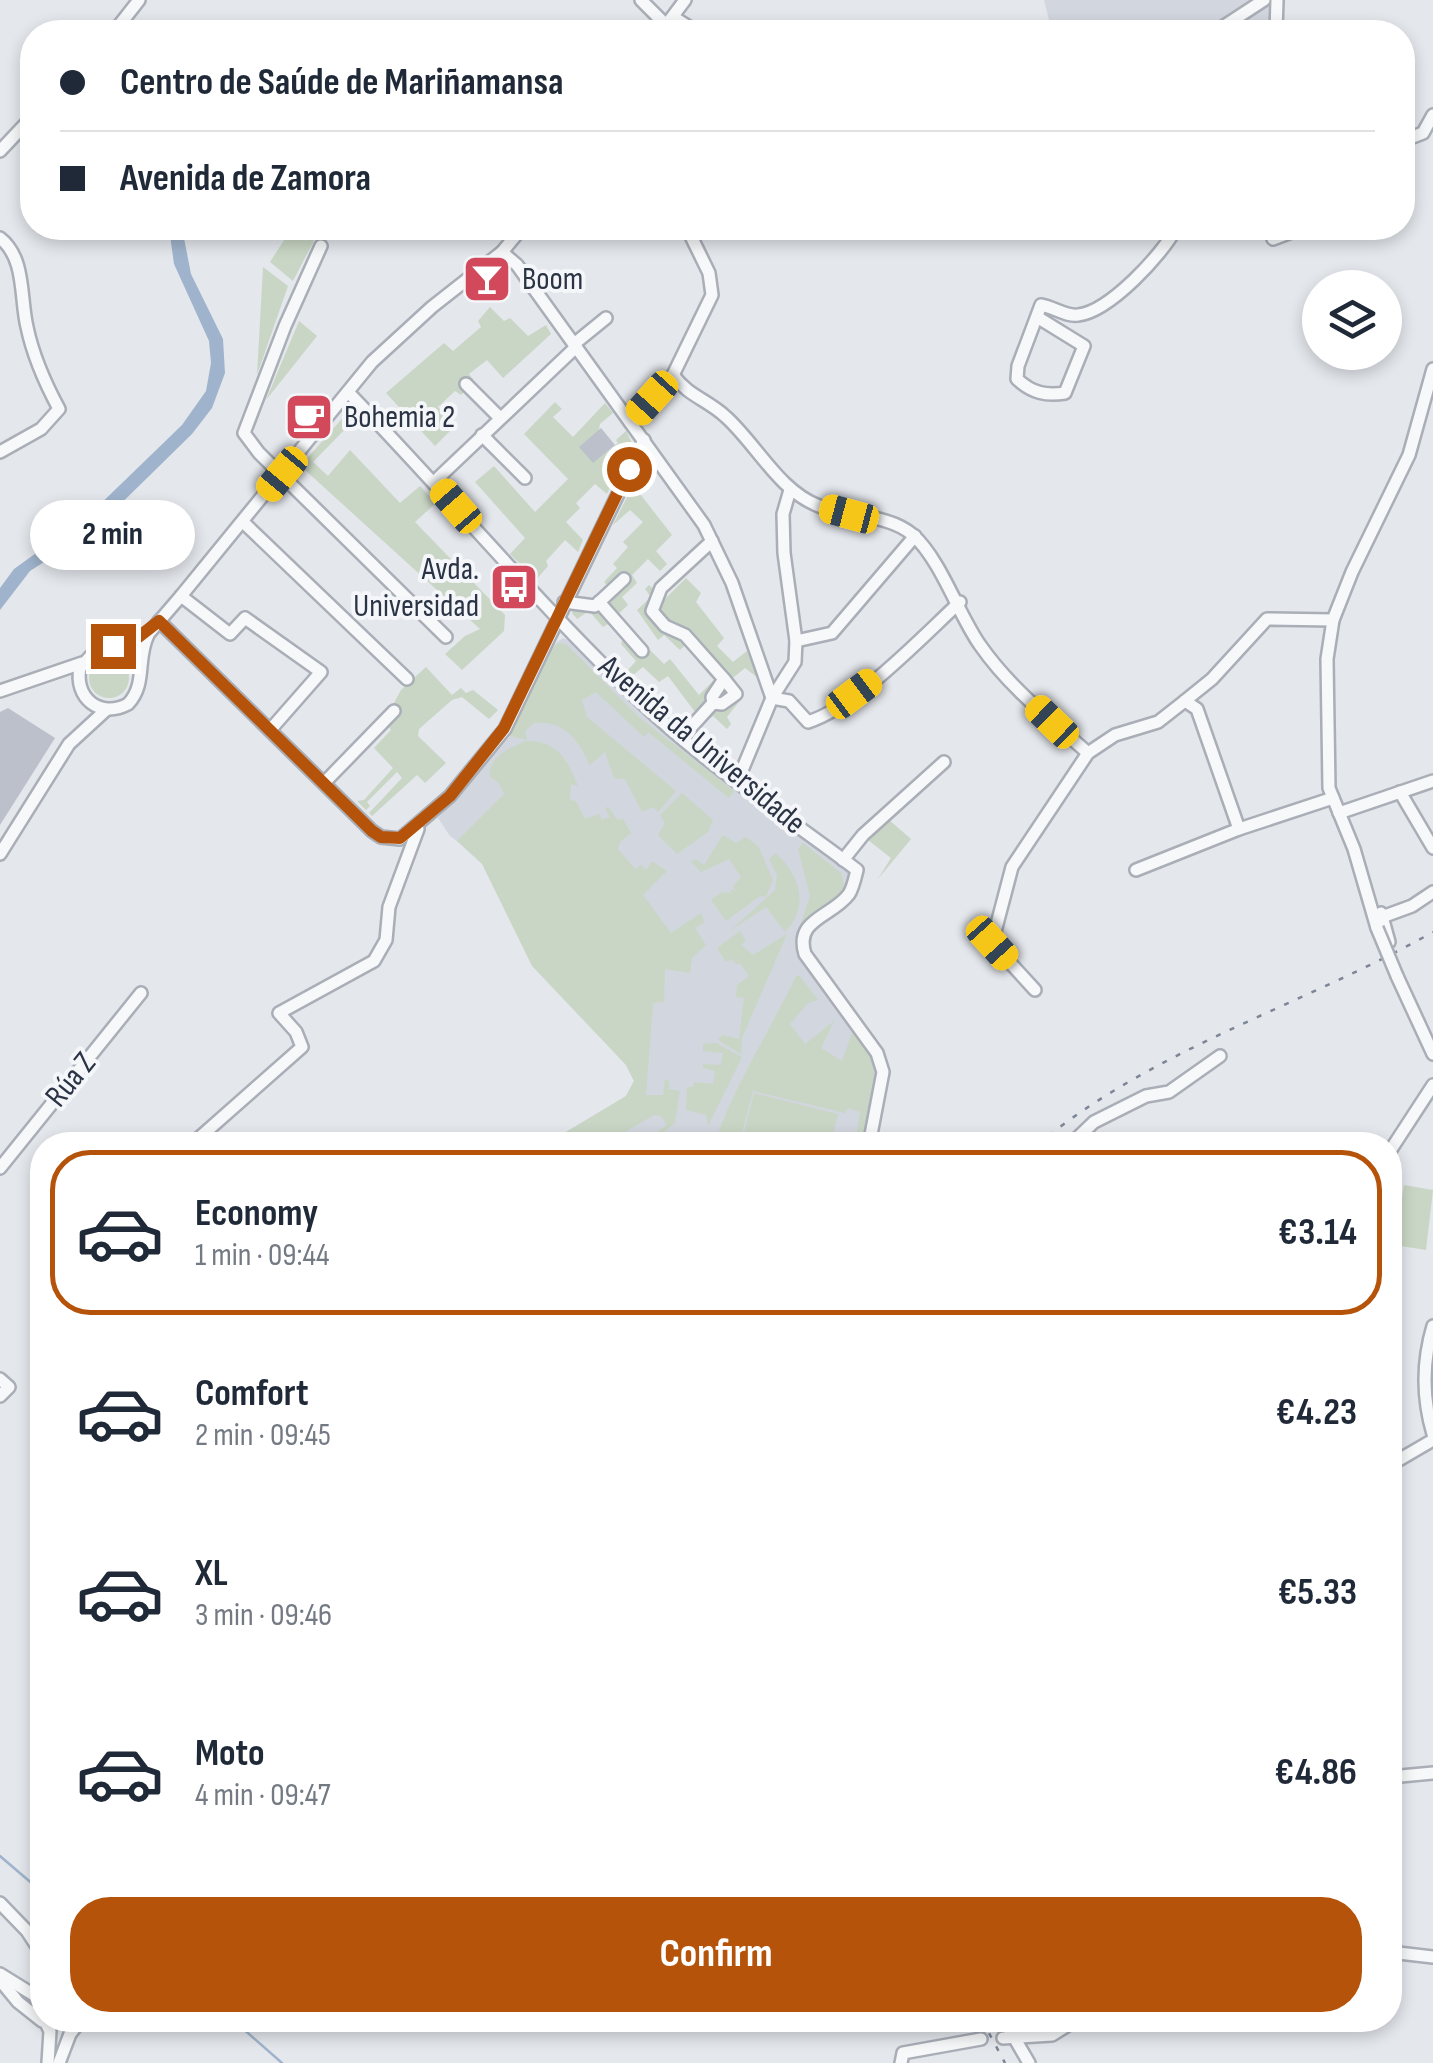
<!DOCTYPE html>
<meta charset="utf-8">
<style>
:root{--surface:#fff;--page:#f6f6f7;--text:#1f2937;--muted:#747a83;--line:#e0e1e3;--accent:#b45309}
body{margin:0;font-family:"Sofia Sans Condensed",sans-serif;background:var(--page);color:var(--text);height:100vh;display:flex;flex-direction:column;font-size:38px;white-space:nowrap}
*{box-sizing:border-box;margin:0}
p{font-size:32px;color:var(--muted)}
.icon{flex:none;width:55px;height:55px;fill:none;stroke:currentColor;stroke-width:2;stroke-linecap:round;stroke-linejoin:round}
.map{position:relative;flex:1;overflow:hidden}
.panel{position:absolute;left:30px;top:1132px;width:1372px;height:900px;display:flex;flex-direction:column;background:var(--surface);border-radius:40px;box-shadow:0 5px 15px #0003}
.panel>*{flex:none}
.hud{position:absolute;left:20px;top:20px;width:1395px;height:220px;border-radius:40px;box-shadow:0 5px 15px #0003;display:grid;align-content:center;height:220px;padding:0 40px;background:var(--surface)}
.fabs{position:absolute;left:1302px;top:270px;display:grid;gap:20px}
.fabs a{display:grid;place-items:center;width:100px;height:100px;border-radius:50%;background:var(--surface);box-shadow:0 5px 15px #0003;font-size:50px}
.end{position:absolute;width:45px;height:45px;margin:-22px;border:12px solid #b45309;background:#fff;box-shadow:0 0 0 5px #fff}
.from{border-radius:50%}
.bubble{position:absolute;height:70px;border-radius:35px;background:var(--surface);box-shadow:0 5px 15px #0003;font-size:32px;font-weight:700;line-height:70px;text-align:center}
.car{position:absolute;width:30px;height:60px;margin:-30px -15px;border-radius:12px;box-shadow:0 0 8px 2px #0007;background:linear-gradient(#f5c518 24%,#345 0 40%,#f5c518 0 76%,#345 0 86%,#f5c518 0)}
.hud b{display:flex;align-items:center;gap:35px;height:95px;font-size:38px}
.hud b+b{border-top:2px solid var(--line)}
.hud i{width:25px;height:25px;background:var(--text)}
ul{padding:18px 0 0;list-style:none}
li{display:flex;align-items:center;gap:30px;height:165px;margin:0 20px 15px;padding:0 20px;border:5px solid transparent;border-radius:40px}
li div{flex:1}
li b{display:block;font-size:38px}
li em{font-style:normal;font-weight:700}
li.on{border-color:var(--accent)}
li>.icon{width:90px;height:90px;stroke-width:1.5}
.action{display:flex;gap:20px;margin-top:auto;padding:20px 40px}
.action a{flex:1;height:115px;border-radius:40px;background:var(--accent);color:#fff;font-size:40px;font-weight:700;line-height:115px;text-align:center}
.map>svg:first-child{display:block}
</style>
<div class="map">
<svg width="1433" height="2063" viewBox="0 0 1433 2063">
<rect width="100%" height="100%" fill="#e4e7ec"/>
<g fill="#d2d6de">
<path d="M 1044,0 L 1271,0 L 1271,32 L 1052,32 Z"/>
<path d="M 563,638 L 572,642 L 660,727 L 847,869 L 850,881 L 846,892 L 801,929 L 796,942 L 804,961 L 877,1056 L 866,1145 L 551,1145 L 626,1096 L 634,1081 L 626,1065 L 535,964 L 487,863 L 450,836 L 438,818 L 512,734 L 555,644 Z"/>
</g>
<g fill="#c9d6c5">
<path d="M 292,228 L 312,228 L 318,233 L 293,281 L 270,262 Z"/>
<path d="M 263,267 L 288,286 L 257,375 Z"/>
<path d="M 490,307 L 504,321 L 510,318 L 528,336 L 546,325 L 551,334 L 503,378 L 487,360 L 469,374 L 474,381 L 461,395 L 455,391 L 438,407 L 455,426 L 435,446 L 386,393 L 444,343 L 453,351 L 481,327 L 478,321 Z"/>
<path d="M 299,321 L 317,336 L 266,400 Z"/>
<path d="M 555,402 L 562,409 L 553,417 L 573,437 L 605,403 L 613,413 L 600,424 L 593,462 L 618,443 L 616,440 L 626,431 L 632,443 L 607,494 L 595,484 L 576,503 L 580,508 L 566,522 L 583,540 L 578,552 L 565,540 L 546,561 L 548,566 L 536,580 L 510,554 L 525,538 L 475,482 L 494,466 L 535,512 L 568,479 L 524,434 Z"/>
<path d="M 347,413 L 354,420 L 313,462 L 328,476 L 350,450 L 400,503 L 420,486 L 436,503 L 415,522 L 505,615 L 504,631 L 462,670 L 445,654 L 465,636 L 480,629 L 305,470 L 296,482 L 290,478 Z"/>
<path d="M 633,485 L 672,535 L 656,551 L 667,564 L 660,571 L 648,559 L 632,575 L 637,583 L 622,597 L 628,605 L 616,616 L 642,654 L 650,650 L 664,664 L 670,659 L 699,695 L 714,680 L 698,662 L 701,658 L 686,644 L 680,650 L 664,635 L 658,640 L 637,610 L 651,597 L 645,589 L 649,585 L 665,599 L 686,578 L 701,593 L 696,602 L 724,638 L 717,646 L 733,662 L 747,651 L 758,678 L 745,668 L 729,681 L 742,698 L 727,717 L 731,724 L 727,729 L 713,716 L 697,729 L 686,721 L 695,712 L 668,676 L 659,682 L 643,667 L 632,676 L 627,671 L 636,661 L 621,644 L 623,639 L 608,624 L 603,627 L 589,611 L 577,619 L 572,613 L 576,595 L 589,603 L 609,587 L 604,582 L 617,568 L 613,564 L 628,547 L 623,542 L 643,522 L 630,510 L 613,525 Z"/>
<path d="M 559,643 L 566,644 L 640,718 L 734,791 L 729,798 L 648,732 L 644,737 L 596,692 L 582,700 L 587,717 L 676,791 L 658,812 L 653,807 L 642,812 L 625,779 L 614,778 L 605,752 L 590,765 C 578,740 565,720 534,723 L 525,731 L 527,740 L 510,736 L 553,647 Z"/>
<circle cx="109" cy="678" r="20"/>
<path d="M 426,667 L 452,695 L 461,688 L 466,693 L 473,690 L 498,710 L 489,719 L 462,697 L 452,700 L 419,729 L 418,736 L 446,763 L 425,783 L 417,775 L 372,816 L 369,813 L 402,778 L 397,772 L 367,802 L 370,806 L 366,810 L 357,801 L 364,800 L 393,768 L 374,748 L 391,730 L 386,722 L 398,710 L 393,705 L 401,690 Z"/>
<path d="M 526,741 C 558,741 567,759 578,786 L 571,784 L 570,800 L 576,801 L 585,819 L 599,814 L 602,820 L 610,817 L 605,808 L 608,807 L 618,820 L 623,819 L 631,833 L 620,842 L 618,849 L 635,869 L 641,865 L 646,870 L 652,861 L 667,871 L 643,895 L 671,933 L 701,913 L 704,922 L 695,928 L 706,945 L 692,958 L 690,973 L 665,969 L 664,1002 L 653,1003 L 646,1095 L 663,1095 L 665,1079 L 669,1081 L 669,1089 L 680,1091 L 675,1123 L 660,1135 L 657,1132 L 667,1125 L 661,1116 L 654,1115 L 603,1145 L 544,1145 L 626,1096 L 634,1081 L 626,1065 L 532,966 L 482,864 L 457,841 L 504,794 L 499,783 L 490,777 C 487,758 509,748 526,741 Z"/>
<path d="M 682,793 L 713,820 L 708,832 L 677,854 L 658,835 L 665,823 L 660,815 Z"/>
<path d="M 888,819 L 911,839 L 878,879 L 891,858 L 863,836 Z"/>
<path d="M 723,835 L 736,843 L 746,837 L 758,846 L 773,880 L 766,897 L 760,896 L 726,921 L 711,900 L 722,892 L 732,893 L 730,889 L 735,891 L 733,886 L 741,877 L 729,859 L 701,872 L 691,862 L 695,859 L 704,865 Z"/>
<path d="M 803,843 L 841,873 L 845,889 L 841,896 L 800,926 L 810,896 L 798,849 Z"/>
<path d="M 775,853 C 800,874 810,906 785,932 L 766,907 L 731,930 L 775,890 L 777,875 L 769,859 Z"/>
<path d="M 740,931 L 746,941 L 741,945 L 753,955 L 787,934 L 742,1038 L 741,1054 L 718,1040 L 722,1035 L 739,1039 L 744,998 L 736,997 L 737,985 L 749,976 L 740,963 L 737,965 L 732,959 L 726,962 L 717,948 Z"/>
<path d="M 796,976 L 800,976 L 818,1000 L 808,1003 L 790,1024 L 805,1044 L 834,1021 L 821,1048 L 842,1061 L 853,1030 L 877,1056 L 878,1079 L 864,1145 L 855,1145 L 860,1112 L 848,1108 L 845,1113 L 753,1091 L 739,1145 L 714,1145 C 734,1085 769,1033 796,976 Z"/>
<path d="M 716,1043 L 742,1057 L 708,1126 L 706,1115 L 686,1110 L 687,1087 L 693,1087 L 694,1082 L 713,1084 L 715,1071 L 703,1068 L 703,1064 L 721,1065 L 723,1053 L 703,1051 L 703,1044 Z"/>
<path d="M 754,1093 L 838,1114 L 830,1145 L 741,1145 Z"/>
<path d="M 1404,1185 L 1433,1190 L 1426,1250 L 1395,1245 Z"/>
</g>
<path fill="#9fb4cc" d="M 169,228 L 182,228 L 191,274 L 223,339 L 225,373 L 212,408 L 192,434 L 95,529 L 30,571 L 0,610 L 0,588 L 14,569 L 89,515 L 182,425 L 206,391 L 211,363 L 209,341 L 174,264 Z"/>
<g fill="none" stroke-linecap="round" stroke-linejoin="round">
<g stroke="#9fb4cc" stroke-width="2.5">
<path d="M 0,1856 L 42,1892"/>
<path d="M 233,2020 L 282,2063"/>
</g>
</g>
<g fill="#bbc0ca">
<path d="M 601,428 L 615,445 L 593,463 L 579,447 Z"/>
<path d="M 8,708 L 55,738 L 0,825 L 0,712 Z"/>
</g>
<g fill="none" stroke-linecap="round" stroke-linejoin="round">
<g stroke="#a9aeb7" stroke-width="16">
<g id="minor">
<path d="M 641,0 L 666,25"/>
<path d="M 673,17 L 697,32"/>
<path d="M 114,32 L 139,0"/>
<path d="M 661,32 L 685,0"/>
<path d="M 1215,32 L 1264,0"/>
<path d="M 1276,32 L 1277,0"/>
<path d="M 1402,141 L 1423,133 L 1433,115"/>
<path d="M 0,151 L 32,117"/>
<path d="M 0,238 C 26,258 20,299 27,327 C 33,356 45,383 59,409 L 41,429 L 0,452"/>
<path d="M 1273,239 L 1302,228"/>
<path d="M 321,246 L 285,326 L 244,433 L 259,453 L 446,637"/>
<path d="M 502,252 L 517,265 L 704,525 L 732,583 L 772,698"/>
<path d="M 1037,317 L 1084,346 L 1065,393 C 1046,396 1032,393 1017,379 L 1018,366 L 1041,305 C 1053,307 1067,317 1078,315 C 1109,312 1163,254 1176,228"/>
<path d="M 574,344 L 606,318"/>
<path d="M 673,375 C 688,396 708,400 726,417 C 757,445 779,491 819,506 C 848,517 889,514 913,535 C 941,560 959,616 980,645 C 1009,687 1051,720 1088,753"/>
<path d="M 466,384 L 500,418"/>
<path d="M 348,392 C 447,494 538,604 641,702 C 706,765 786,816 857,870 C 855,878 853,888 849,894 C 832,917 794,919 805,954 L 877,1053 L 883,1072 L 869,1145"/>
<path d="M 630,422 L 673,375 L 712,295 L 709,273 L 687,228"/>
<path d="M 482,435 L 525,478"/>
<path d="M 435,481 L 576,347"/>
<path d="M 243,522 L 407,679"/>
<path d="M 712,541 L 661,588 L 652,611 L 665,626 L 685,635 L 724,679"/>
<path d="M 181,596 L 230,634 L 245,618 L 321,672 L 271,729"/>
<path d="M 564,602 L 595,606 L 624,579"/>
<path d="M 599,602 L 642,651"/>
<path d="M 159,621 L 372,831 L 381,837 L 400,839 L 450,796 L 505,729 L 644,440"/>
<path d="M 796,641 L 832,633 L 915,536"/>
<path d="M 123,649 L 150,632 L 181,596 L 372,362 L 432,307 L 502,252 L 522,228"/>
<path d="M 139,665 L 123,649 L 97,649 L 80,668 C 74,698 100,719 128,704 C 147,684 136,659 148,635"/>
<path d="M 0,691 L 82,663"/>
<path d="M 772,698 L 789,701 L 808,722 C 856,707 922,637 960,602"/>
<path d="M 1185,701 L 1197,709 L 1239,829"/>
<path d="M 683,736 L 713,703 L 722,704 L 736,694 L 724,679 L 712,697 L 713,703"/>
<path d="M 738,780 L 772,698 L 795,662 L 796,641 L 784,553 L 783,514 L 790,490"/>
<path d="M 324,783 L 394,711"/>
<path d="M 1400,792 L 1433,848"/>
<path d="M 1339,813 L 1433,781"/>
<path d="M 0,854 L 69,744 L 106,710"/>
<path d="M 843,860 L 863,835 L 944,762"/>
<path d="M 1136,870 L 1239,829 L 1333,798"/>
<path d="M 1381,913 L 1389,942"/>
<path d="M 1382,917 L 1412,906 L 1433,892"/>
<path d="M 1377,928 L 1354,849 L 1329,788 L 1327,659 L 1333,620 L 1352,572 L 1409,455 L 1433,369"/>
<path d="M 1397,976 L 1433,1054"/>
<path d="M 1035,990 L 992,943 L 1012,867 L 1088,753 L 1115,735 L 1158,722 L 1181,704 L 1212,679 L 1267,619 L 1333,620"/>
<path d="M 191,1145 L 302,1047 L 296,1032 L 279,1013 L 374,961 L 386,940 L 389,907 L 418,829"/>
<path d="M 1070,1145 L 1094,1122 L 1146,1096 L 1169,1092 L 1220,1056"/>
<path d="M 1390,1151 L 1433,1085"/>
<path d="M 0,1168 L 141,993"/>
<path d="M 1433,1326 C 1422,1363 1422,1397 1433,1434"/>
<path d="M 0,1379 L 9,1387 L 0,1396"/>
<path d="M 1390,1465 L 1433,1440"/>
<path d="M 1390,1777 L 1433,1773"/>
<path d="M 0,1903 L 27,1931 L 42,1954"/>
<path d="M 1390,1952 L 1433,1957"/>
<path d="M 0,1974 L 42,2000"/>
<path d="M 0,1980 L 18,2002 L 42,2021"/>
<path d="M 42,2015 L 50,2031 L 48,2063"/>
<path d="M 1004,2020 L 1029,2063"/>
<path d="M 1003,2038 L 1052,2035 L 1076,2020"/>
<path d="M 59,2063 L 70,2034 L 81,2020"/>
<path d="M 901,2063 L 903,2053 L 981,2039"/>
</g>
</g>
<use href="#minor" stroke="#f7f8fa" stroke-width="11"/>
<g stroke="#7d8696" stroke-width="2.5" stroke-dasharray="5 10" stroke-linecap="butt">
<path d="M 1037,1145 C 1154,1048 1302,1006 1433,932"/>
<path d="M 982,2020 L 1005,2063"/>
</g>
<g stroke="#a9aeb7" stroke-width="16" stroke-linecap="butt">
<path id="minor-bridge" d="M 1377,928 L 1397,976"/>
</g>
<use href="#minor-bridge" stroke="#f7f8fa" stroke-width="11"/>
</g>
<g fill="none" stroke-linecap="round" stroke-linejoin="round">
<path stroke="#b45309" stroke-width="12" d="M 113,646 L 123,649 L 159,621 L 372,831 L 381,837 L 400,838 L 450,796 L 504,728 L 629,469"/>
</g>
<defs>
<g id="bar-square" transform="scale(2.5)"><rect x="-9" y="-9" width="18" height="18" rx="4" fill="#d1495b" stroke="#f4f6f9"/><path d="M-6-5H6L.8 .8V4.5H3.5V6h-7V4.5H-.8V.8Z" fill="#fff"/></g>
<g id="cafe-square" transform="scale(2.5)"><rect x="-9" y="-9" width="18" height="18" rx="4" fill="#d1495b" stroke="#f4f6f9"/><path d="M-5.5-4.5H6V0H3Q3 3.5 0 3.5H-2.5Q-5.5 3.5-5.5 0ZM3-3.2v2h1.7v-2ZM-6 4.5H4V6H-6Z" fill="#fff"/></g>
<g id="bus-square" transform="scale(2.5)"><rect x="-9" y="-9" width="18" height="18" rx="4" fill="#d1495b" stroke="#f4f6f9"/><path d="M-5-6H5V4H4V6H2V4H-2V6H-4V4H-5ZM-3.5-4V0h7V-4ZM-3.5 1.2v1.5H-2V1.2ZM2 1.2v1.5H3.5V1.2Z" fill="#fff"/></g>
</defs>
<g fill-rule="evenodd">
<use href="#bar-square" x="487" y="279"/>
<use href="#cafe-square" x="309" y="417"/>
<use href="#bus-square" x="514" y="587"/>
</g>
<g text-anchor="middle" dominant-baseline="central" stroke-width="8" stroke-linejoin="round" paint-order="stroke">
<g font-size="32" fill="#2b3445" stroke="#f4f6f9" text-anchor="start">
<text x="522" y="279">Boom</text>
<text x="344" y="417">Bohemia 2</text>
<text x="479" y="569" text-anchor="end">Avda.<tspan x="479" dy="37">Universidad</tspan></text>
</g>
<g font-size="32" fill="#2b3445" stroke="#f4f6f9">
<text transform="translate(702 745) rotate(40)">Avenida da Universidade</text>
<text transform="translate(71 1080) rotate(-51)">Rúa Z</text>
</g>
</g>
</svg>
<div class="fabs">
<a><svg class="icon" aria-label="layers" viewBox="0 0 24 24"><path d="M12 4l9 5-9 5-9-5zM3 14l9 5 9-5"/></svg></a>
</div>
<i class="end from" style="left:629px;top:469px"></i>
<i class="end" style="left:113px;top:646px"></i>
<div class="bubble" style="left:30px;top:500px;width:165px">2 min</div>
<i class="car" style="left:652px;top:398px;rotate:222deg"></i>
<i class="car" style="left:282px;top:474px;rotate:220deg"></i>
<i class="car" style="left:456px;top:506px;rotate:319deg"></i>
<i class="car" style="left:849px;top:514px;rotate:285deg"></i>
<i class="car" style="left:854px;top:694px;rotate:53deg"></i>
<i class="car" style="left:1052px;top:722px;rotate:314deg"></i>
<i class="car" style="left:992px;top:943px;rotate:138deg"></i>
<div class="hud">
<b><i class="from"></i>Centro de Saúde de Mariñamansa</b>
<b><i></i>Avenida de Zamora</b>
</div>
<section class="panel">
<ul>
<li class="on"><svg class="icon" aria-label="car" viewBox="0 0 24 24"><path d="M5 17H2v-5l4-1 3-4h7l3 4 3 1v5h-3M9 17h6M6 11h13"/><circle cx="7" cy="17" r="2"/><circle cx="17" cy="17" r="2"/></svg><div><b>Economy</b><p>1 min · 09:44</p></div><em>€3.14</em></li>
<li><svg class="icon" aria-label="car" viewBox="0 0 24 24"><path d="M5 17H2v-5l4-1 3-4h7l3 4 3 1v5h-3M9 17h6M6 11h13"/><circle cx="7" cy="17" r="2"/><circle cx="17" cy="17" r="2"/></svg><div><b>Comfort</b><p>2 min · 09:45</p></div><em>€4.23</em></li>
<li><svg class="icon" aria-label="car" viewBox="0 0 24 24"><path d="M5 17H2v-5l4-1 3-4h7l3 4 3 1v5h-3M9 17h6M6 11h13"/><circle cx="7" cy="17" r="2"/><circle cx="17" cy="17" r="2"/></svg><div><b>XL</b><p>3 min · 09:46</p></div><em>€5.33</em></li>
<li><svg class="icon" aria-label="car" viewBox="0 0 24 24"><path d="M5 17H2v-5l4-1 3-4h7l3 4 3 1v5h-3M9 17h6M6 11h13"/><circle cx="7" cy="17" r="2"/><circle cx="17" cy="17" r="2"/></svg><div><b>Moto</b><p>4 min · 09:47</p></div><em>€4.86</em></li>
</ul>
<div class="action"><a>Confirm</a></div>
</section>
</div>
